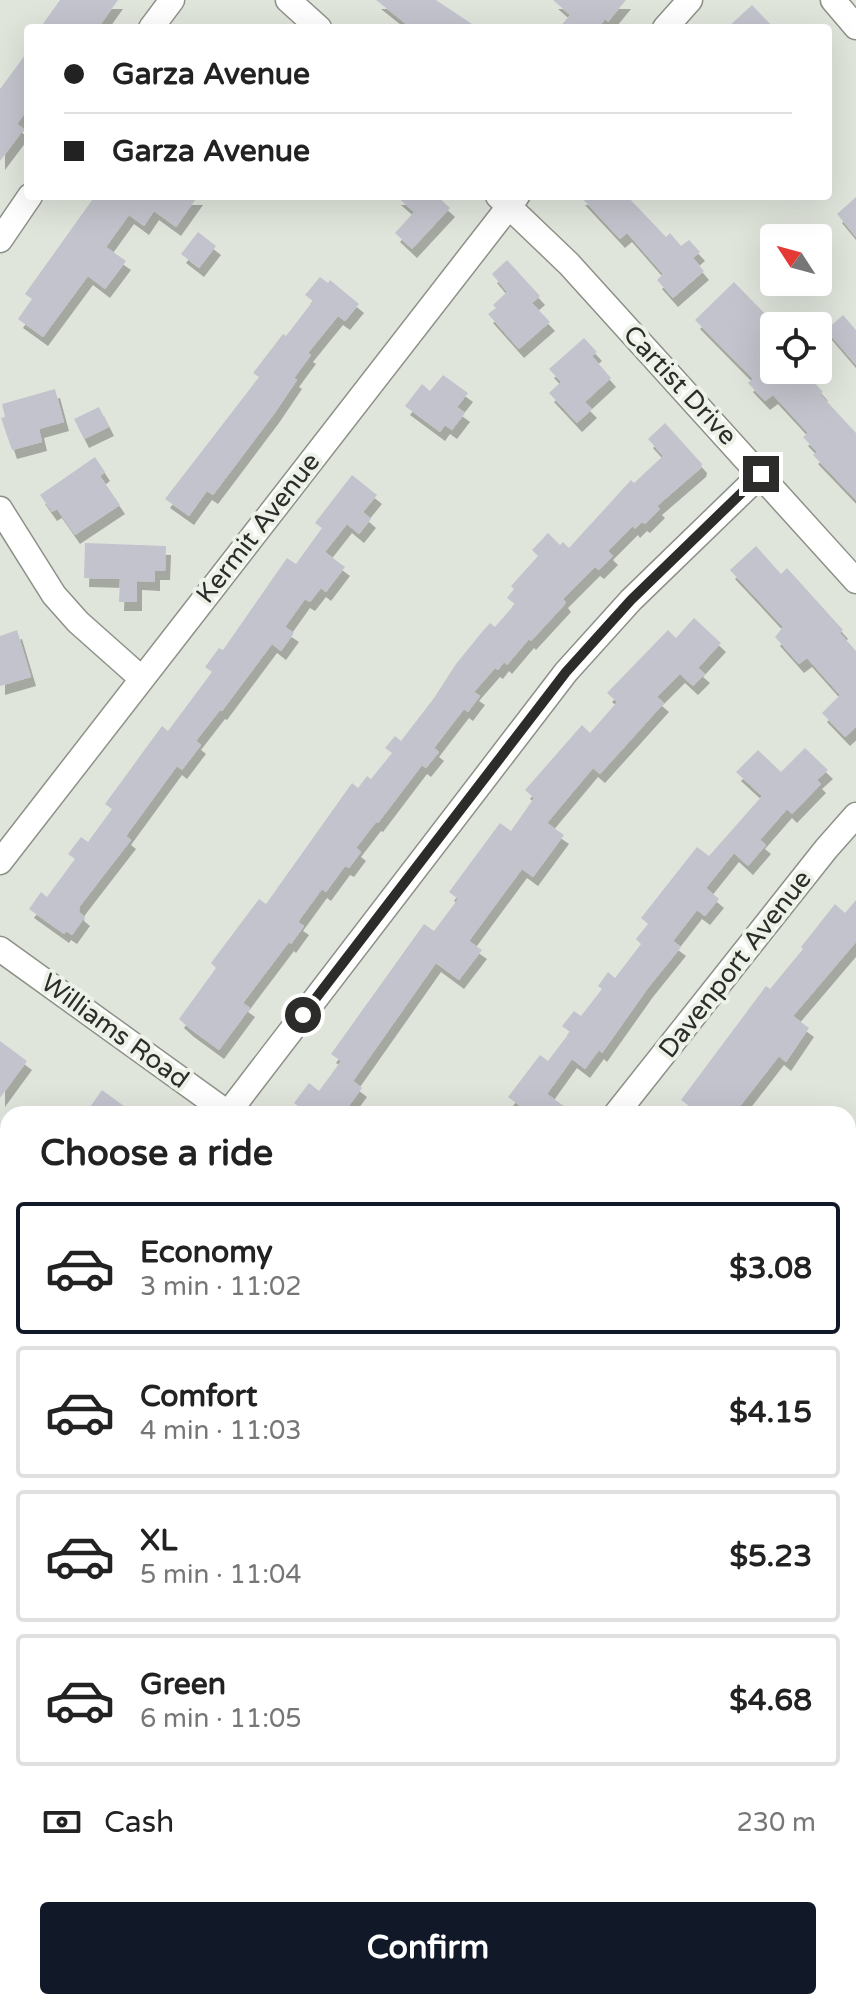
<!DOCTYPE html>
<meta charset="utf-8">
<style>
:root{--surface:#fff;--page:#f6f6f6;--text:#222;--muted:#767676;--line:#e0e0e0;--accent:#111827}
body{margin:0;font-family:"Varela Round",sans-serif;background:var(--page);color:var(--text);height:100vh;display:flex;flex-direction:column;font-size:30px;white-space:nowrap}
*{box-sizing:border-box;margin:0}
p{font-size:26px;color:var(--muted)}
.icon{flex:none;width:44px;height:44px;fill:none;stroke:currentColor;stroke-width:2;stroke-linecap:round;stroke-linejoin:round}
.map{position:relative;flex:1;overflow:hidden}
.panel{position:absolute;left:0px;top:1106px;width:856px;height:904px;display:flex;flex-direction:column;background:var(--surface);border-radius:24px 24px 0 0;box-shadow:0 8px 32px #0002}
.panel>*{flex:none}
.banner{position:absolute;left:24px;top:24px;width:808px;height:176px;border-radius:8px;box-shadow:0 8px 32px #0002;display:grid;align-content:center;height:176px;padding:0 40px;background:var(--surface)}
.needle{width:52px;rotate:306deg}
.controls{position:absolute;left:760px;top:224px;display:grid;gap:16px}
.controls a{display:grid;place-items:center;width:72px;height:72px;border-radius:8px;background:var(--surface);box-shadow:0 8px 32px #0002;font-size:40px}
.end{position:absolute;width:36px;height:36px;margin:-18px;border:10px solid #2c2d2a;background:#fff;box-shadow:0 0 0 4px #fff}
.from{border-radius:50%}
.banner b{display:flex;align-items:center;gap:28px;height:76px;font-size:30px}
.banner b+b{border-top:2px solid var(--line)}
.banner i{width:20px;height:20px;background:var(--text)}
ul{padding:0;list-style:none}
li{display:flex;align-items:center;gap:24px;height:132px;margin:0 16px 12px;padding:0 24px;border:4px solid var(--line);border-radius:8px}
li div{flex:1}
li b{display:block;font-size:30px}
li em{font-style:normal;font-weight:700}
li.current{border-color:var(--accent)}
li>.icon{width:72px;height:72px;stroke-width:1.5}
h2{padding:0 40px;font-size:36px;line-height:96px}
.pay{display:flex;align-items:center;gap:20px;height:88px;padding:0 40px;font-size:30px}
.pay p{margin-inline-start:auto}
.button{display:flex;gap:16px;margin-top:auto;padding:16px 40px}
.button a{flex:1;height:92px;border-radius:8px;background:var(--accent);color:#fff;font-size:32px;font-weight:700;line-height:92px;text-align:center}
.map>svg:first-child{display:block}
</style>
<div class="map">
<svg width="856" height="2010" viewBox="0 0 856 2010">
<defs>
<filter id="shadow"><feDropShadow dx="5" dy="9" stdDeviation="0" flood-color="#0004"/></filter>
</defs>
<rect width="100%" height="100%" fill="#e0e5dc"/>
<g fill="#c3c3cd" filter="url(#shadow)">
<path d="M 60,0 L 118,0 L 98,28 L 40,28 Z"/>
<path d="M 376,0 L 436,0 L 478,28 L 411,28 Z"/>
<path d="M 553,0 L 626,0 L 608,22 L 605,19 L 598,28 L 559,28 L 570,15 Z"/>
<path d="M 752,5 L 774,28 L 727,28 Z"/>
<path d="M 28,51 L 28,109 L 17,124 L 24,129 L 0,161 L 0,89 Z"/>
<path d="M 95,196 L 198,196 L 176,227 L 154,211 L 144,226 L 129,215 L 106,247 L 126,261 L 105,289 L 88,276 L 43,337 L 18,319 L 32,299 L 25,294 Z"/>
<path d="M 396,196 L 437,196 L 450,208 L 412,249 L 395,233 L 414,212 Z"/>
<path d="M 580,196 L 627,196 L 666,237 L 670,233 L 681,246 L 689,240 L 700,252 L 693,258 L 704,271 L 673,298 L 657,280 L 663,274 L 627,233 L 620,239 Z"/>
<path d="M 856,197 L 856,237 L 837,214 Z"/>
<path d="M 198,232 L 216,246 L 199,268 L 181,254 Z"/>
<path d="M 507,260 L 540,296 L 532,303 L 550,322 L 519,349 L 488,314 L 496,308 L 493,305 L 507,292 L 492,274 Z"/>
<path d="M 320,277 L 328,283 L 330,280 L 359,304 L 345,321 L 338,316 L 308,353 L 311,355 L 294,378 L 297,380 L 274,414 L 213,495 L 207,491 L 189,516 L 165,499 L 259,377 L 253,373 L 283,334 L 286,336 L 313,301 L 305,295 Z"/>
<path d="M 734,282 L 774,323 L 774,370 L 803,370 L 823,392 L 820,394 L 856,433 L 856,500 L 813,455 L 817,452 L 803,437 L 808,433 L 773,395 L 765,401 L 748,383 L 753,379 L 695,320 Z"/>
<path d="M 843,315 L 856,330 L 856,365 L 826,330 Z"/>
<path d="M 584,338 L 597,352 L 592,356 L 611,378 L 585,402 L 592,409 L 577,423 L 549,393 L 561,382 L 549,369 Z"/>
<path d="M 443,375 L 468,393 L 457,407 L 465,413 L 452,430 L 445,425 L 440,432 L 405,406 L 422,384 L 430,391 Z"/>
<path d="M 55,389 L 64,422 L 39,429 L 42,442 L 12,450 L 1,418 L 5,417 L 2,404 Z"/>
<path d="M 99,407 L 109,427 L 84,439 L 74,419 Z"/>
<path d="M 665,423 L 702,464 L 701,468 L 657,506 L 660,509 L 645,524 L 642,522 L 635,529 L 633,526 L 608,551 L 613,556 L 599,570 L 595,567 L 563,599 L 566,603 L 531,641 L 529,639 L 507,665 L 504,662 L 498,670 L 495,668 L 474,692 L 480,696 L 468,712 L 464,709 L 434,748 L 439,752 L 426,768 L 422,765 L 378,823 L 376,822 L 356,848 L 361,852 L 349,868 L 345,866 L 326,892 L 322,889 L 298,922 L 304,926 L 291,944 L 289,942 L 243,1003 L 250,1008 L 219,1050 L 189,1028 L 179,1019 L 216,968 L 211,963 L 259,899 L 266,904 L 352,783 L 358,788 L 367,776 L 371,779 L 392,753 L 385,748 L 395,736 L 401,741 L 434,698 L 456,664 L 482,632 L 490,623 L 495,627 L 515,604 L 507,598 L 514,589 L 511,586 L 538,556 L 532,550 L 548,533 L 560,545 L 563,542 L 569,548 L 631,480 L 634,483 L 663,456 L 648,439 Z"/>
<path d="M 95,457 L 105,472 L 100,476 L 120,505 L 75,535 L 57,509 L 52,512 L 40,495 Z"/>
<path d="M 352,475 L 377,495 L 363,512 L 371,519 L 359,534 L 347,524 L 325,552 L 345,567 L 326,592 L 321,588 L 310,602 L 305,599 L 285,627 L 294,633 L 281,651 L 272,644 L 222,711 L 220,710 L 196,741 L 201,745 L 182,770 L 177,766 L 126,836 L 131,840 L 80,906 L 79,912 L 85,917 L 72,935 L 66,931 L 64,934 L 29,909 L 41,892 L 47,897 L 75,859 L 68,854 L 81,837 L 88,842 L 112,809 L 105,804 L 162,726 L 168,731 L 212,672 L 205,667 L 219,648 L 223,650 L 287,558 L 296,564 L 322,528 L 315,523 Z"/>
<path d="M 85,543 L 166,546 L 165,571 L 155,571 L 155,582 L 137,581 L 137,602 L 119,602 L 120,579 L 84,578 Z"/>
<path d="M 756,546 L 781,574 L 787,568 L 843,630 L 840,633 L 856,651 L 856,727 L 845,737 L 822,713 L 840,695 L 807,658 L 799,664 L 775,637 L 783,627 L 730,570 Z"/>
<path d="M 694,618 L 721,643 L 698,668 L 705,674 L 693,686 L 680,674 L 657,697 L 664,703 L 600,774 L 593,768 L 547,823 L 564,835 L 533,877 L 522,869 L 469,941 L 482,950 L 459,980 L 436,963 L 353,1081 L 362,1088 L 343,1114 L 309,1114 L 294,1103 L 309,1083 L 319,1091 L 341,1061 L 331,1054 L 424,924 L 434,931 L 458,899 L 449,892 L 500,823 L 511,831 L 534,798 L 525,790 L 582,725 L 590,733 L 617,702 L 607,693 L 668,630 L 676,638 Z"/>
<path d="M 17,630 L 31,677 L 0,686 L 0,636 Z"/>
<path d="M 805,748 L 828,770 L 817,780 L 821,784 L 792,814 L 787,809 L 760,840 L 766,845 L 748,866 L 734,853 L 706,888 L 719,899 L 705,916 L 697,910 L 673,941 L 681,947 L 648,988 L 602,1053 L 599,1050 L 585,1069 L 572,1059 L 547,1094 L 575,1114 L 531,1114 L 508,1097 L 540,1055 L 548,1061 L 570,1032 L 562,1026 L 574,1011 L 581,1016 L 602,989 L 598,986 L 608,972 L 615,978 L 641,944 L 636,939 L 648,924 L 641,918 L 697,847 L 709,856 L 762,796 L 736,772 L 758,750 L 781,772 Z"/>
<path d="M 856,900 L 856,942 L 793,1016 L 809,1028 L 786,1062 L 779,1056 L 734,1114 L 700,1114 L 681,1100 L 766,986 L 770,989 L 803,949 L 801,947 L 835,904 L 845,913 Z"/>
<path d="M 0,1041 L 27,1061 L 0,1098 Z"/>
<path d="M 102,1090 L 135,1114 L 85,1114 Z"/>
</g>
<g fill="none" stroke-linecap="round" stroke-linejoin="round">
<g stroke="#8d9188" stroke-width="27">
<g id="minor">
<path d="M 288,0 L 319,28"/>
<path d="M 833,0 L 856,27"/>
<path d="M 151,28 L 172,0"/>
<path d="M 665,28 L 690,0"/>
<path d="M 498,196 L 569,264 L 856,581"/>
<path d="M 0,240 L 30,196"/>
<path d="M 0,509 L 54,595 L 78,622 L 141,678"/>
<path d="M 0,862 L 517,196"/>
<path d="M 0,949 L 229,1114"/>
<path d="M 228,1113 L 566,672 L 631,600 L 761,474"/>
<path d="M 616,1114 L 826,849 L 856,815"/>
<path d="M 848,1327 L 856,1317"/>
<path d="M 0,1352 L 8,1357"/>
<path d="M 848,1560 L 856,1566"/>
<path d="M 848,1631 L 856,1620"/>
<path d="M 0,1822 L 8,1811"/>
<path d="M 226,2010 L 232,2002"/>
<path d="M 579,2010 L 585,2002"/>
</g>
</g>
<use href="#minor" stroke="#fff" stroke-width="24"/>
</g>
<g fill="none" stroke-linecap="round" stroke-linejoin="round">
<path stroke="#2c2d2a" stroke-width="10" d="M 303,1015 L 566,672 L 631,600 L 761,474"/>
</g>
<g text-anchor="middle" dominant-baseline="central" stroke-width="8" stroke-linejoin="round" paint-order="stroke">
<g font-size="26" fill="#2c2d2a" stroke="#edf2e9">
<text transform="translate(680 385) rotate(47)">Cartist Drive</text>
<text transform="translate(258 528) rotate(-52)">Kermit Avenue</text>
<text transform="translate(735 964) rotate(-52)">Davenport Avenue</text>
<text transform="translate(115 1031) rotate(36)">Williams Road</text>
</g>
</g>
</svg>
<div class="controls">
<a><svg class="needle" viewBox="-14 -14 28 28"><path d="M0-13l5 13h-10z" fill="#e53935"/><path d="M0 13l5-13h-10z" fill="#767676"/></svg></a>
<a><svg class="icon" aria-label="locate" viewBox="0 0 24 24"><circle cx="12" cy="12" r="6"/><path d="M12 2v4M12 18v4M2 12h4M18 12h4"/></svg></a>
</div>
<i class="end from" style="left:303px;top:1015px"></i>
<i class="end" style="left:761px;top:474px"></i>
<div class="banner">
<b><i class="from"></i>Garza Avenue</b>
<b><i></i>Garza Avenue</b>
</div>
<section class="panel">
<h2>Choose a ride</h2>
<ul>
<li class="current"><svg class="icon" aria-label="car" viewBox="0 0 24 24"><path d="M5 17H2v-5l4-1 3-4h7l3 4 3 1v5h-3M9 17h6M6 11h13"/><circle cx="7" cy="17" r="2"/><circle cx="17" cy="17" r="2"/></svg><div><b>Economy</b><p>3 min · 11:02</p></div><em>$3.08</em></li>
<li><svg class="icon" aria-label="car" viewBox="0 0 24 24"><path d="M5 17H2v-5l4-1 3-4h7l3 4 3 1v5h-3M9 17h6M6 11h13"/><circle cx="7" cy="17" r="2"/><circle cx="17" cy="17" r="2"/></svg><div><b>Comfort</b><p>4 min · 11:03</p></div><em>$4.15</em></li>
<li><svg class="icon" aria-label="car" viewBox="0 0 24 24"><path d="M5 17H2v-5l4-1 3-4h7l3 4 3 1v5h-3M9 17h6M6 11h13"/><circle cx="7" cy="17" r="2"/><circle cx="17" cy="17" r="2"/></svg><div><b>XL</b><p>5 min · 11:04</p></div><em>$5.23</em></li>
<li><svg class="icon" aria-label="car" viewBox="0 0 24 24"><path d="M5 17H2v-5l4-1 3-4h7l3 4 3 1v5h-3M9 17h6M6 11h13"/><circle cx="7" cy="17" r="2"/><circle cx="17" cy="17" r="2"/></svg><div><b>Green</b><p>6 min · 11:05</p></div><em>$4.68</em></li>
</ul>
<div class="pay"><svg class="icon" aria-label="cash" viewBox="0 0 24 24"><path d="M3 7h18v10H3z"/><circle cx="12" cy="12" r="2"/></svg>Cash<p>230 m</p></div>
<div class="button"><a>Confirm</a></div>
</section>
</div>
